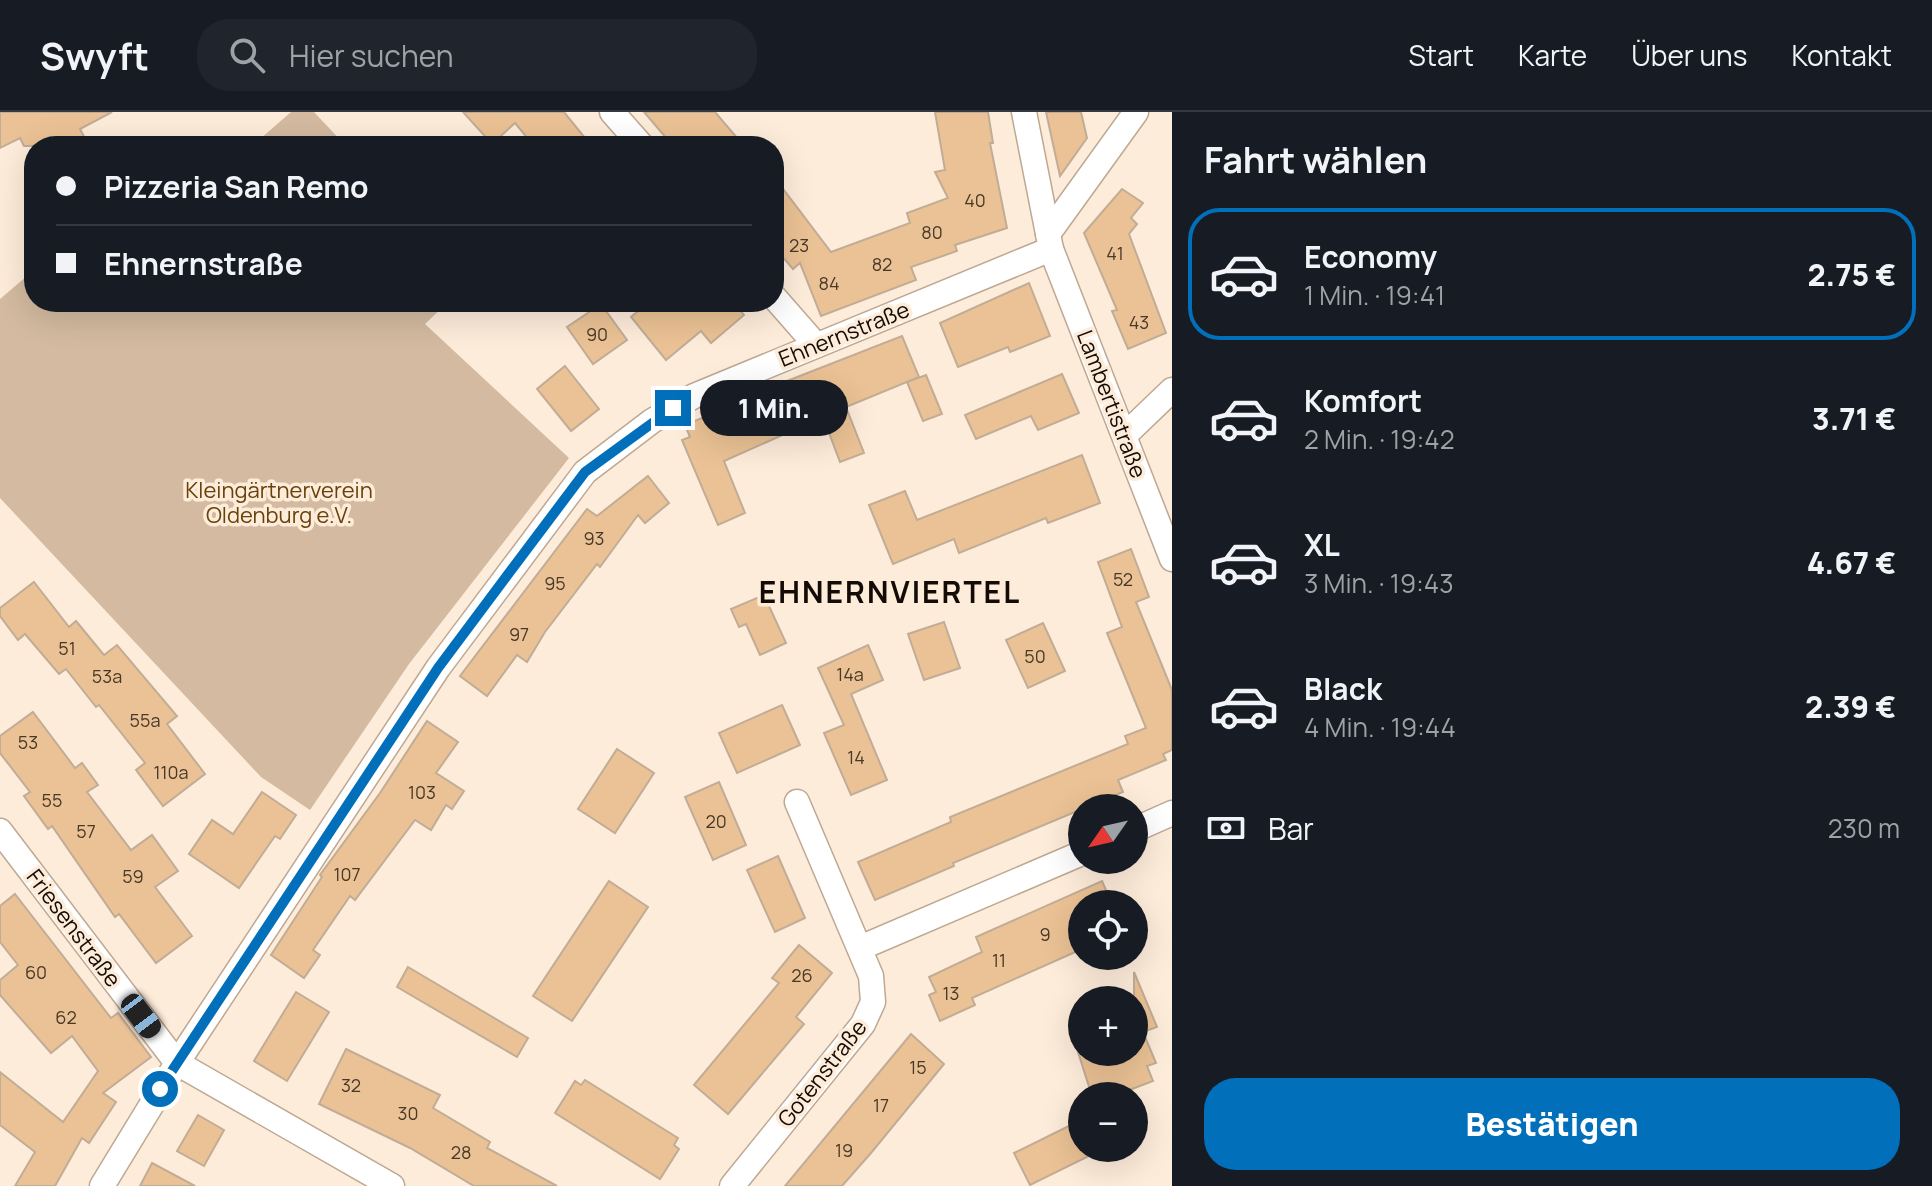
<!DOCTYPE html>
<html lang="de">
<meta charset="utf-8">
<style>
:root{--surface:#171b24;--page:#20242c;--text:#f1f3f6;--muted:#9ea1a6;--line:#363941;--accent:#026fba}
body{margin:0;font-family:Manrope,sans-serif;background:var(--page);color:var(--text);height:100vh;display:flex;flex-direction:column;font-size:30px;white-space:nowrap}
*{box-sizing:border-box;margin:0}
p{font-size:26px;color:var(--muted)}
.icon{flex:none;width:44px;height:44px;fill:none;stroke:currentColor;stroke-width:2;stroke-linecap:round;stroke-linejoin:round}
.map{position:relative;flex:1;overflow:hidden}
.sheet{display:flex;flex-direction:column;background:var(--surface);width:760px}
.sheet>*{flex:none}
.guide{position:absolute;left:24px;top:24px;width:760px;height:176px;border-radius:32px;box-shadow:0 8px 32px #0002;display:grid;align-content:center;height:176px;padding:0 32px;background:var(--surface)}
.needle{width:52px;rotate:236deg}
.buttons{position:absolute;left:1068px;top:682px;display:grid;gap:16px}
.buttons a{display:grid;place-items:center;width:80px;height:80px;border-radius:50%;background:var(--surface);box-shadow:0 8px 32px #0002;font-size:40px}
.end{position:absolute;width:36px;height:36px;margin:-18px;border:10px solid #026fba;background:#fff;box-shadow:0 0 0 4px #fff}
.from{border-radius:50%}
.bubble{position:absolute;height:56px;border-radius:28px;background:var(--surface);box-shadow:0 8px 32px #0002;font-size:26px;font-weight:800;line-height:56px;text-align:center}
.car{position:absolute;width:24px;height:48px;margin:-24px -12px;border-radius:10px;box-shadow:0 0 6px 2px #0007;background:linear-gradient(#222 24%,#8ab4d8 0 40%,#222 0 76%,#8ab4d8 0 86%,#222 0)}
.guide b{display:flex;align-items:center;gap:28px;height:76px;font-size:30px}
.guide b+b{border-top:2px solid var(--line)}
.guide i{width:20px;height:20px;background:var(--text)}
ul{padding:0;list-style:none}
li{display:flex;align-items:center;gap:24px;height:132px;margin:0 16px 12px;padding:0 16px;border:4px solid transparent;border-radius:32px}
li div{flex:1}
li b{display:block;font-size:30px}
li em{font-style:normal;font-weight:800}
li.on{border-color:var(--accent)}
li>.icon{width:72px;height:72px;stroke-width:1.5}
h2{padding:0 32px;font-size:36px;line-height:96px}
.pay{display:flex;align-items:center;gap:20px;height:88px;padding:0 32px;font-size:30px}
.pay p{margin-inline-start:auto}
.action{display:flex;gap:16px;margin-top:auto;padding:16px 32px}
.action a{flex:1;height:92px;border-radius:32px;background:var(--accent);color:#fff;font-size:32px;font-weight:800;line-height:92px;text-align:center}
header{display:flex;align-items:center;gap:48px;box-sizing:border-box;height:112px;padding:0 40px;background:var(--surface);border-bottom:2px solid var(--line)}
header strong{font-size:38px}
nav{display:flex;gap:44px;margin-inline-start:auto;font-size:28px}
.search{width:560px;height:72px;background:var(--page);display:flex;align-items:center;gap:20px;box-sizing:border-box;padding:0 28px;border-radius:32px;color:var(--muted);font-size:30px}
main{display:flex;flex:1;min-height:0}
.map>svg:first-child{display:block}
</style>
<header>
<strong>Swyft</strong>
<div class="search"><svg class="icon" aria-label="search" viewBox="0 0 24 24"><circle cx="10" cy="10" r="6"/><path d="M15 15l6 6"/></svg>Hier suchen</div>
<nav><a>Start</a><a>Karte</a><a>Über uns</a><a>Kontakt</a></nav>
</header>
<main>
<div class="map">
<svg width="1172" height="1074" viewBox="0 0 1172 1074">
<rect width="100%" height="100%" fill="#feecda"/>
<g fill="#d3baa0">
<path d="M 291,0 L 314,0 L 346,34 L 252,34 Z"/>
<path d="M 34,158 L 34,190 L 448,190 L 425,212 L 569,346 L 409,552 L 310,698 L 261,665 L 0,386 L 0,187 Z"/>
</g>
<g fill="#ebc295" stroke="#c1ac96" stroke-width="2">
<path d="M 0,0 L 112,0 L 80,17 L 89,34 L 24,34 L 20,26 L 0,36 Z"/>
<path d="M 463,0 L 564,0 L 585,26 L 576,34 L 534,34 L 515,11 L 492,32 Z"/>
<path d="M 644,0 L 715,0 L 744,34 L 673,34 Z"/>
<path d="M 935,0 L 988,0 L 993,31 L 990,31 L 1007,116 L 955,133 L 957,139 L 911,155 L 916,168 L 821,204 L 800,151 L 793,157 L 774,135 L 774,65 L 831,140 L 910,111 L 907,101 L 948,86 L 935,60 L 945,58 Z"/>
<path d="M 1046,0 L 1081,0 L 1087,26 L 1060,64 Z"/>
<path d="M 1122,77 L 1143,91 L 1131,106 L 1137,112 L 1129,122 L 1166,221 L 1128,237 L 1112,199 L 1117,198 L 1084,121 Z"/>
<path d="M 1029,171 L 1050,224 L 1010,240 L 1008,235 L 958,255 L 940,211 Z"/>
<path d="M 649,190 L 733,190 L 744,203 L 711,231 L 701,219 L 666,248 L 631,205 Z"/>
<path d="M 601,192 L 627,228 L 593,252 L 567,215 Z"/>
<path d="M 902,224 L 919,265 L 846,295 L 864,341 L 840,350 L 823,305 L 724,349 L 745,401 L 718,413 L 682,328 L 690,325 L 685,313 L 731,294 L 729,289 L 762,275 L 764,278 Z"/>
<path d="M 565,254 L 599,297 L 571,319 L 537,277 Z"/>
<path d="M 1062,262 L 1079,301 L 1038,318 L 1031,304 L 976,327 L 965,303 Z"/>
<path d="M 926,263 L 942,302 L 923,309 L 907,270 Z"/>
<path d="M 1082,343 L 1100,391 L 1048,411 L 1046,406 L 959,441 L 954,427 L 893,452 L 869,393 L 905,379 L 917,408 Z"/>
<path d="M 648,364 L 669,391 L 645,411 L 638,403 L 600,455 L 597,452 L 545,520 L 527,550 L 517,543 L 487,584 L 460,564 L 587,397 L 597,404 Z"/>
<path d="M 1131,437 L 1149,485 L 1136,490 L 1172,578 L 1172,638 L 1163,642 L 1166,648 L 1118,668 L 1123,680 L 953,751 L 954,754 L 875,788 L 858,750 L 951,710 L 950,705 L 1128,632 L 1125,624 L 1146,616 L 1107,521 L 1122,515 L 1098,450 Z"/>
<path d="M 34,470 L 69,515 L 76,509 L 104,543 L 117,533 L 177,604 L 167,612 L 205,662 L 163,694 L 136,658 L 145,651 L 99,593 L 96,595 L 66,557 L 59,562 L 25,522 L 18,528 L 0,504 L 0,496 Z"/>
<path d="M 764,483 L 786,531 L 760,543 L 746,512 L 739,515 L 731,497 Z"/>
<path d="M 944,510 L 960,556 L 924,568 L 908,522 Z"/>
<path d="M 1043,511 L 1065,559 L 1028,576 L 1006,528 Z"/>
<path d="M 868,533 L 883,568 L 851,582 L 887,668 L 851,683 L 824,621 L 844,613 L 818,556 Z"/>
<path d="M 782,593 L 800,633 L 737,661 L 719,621 Z"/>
<path d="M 33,600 L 75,656 L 82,651 L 98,673 L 87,680 L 131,738 L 152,723 L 178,759 L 155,775 L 192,824 L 156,851 L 119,802 L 115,805 L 52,714 L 48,717 L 24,684 L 30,680 L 0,641 L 0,624 Z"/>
<path d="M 427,609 L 458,630 L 436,661 L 464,679 L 452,697 L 446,693 L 431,718 L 415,708 L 355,788 L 350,784 L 313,838 L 320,843 L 304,866 L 271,843 L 322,765 L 320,763 L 380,681 Z"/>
<path d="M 617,637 L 654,661 L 615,721 L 578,697 Z"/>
<path d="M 719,670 L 746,733 L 713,748 L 685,685 Z"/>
<path d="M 262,680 L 296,703 L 280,727 L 275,724 L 239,776 L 189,742 L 212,708 L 233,722 Z"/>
<path d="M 778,744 L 805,806 L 775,820 L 747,758 Z"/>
<path d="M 609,769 L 648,795 L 572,909 L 533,884 Z"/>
<path d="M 1102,769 L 1112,792 L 1082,792 L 1082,837 L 972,886 L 975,893 L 940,909 L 929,883 L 936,880 L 929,865 L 982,840 L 976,825 Z"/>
<path d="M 15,782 L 111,906 L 118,901 L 151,945 L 103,981 L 116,990 L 89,1031 L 82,1026 L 55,1074 L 15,1074 L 35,1040 L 0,1013 L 0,960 L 63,1010 L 98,959 L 72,924 L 51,941 L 0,883 L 0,868 L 18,853 L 0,830 L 0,794 Z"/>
<path d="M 799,833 L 832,861 L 796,905 L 804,912 L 728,1002 L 694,973 L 779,871 L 772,866 Z"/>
<path d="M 408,855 L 528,926 L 517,945 L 397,875 Z"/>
<path d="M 1134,860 L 1157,915 L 1143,920 L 1156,951 L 1147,954 L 1153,969 L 1114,984 L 1092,984 L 1078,940 L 1134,940 Z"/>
<path d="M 296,880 L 329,900 L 287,969 L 254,949 Z"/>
<path d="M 911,922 L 944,952 L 871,1041 L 842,1074 L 785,1074 Z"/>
<path d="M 346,937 L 440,983 L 433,996 L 490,1030 L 487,1036 L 557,1074 L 474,1074 L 410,1036 L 319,992 Z"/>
<path d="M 585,968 L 678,1026 L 674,1033 L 679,1037 L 660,1067 L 555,1001 L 575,969 L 581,973 Z"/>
<path d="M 198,1003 L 224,1018 L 204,1054 L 177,1039 Z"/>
<path d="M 1073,1012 L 1082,1036 L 1089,1044 L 1030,1073 L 1014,1041 Z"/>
<path d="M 152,1051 L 195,1074 L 140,1074 Z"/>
</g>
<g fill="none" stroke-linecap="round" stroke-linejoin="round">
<g stroke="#bda892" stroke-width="27">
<g id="minor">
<path d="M 612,0 L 642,34"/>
<path d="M 1024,0 L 1051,137 L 1172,447"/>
<path d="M 1048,122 L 1136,0"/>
<path d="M 774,185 L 816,233"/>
<path d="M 1125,323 L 1172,278"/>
<path d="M 1134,718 L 1172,701"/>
<path d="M 0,719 L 177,951 L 392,1074"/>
<path d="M 860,836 L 1082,741"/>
<path d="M 102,1074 L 177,951 L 438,556 L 585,360 L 652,309 L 694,284 L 1051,137"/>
<path d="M 732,1074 L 863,912 L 873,890 L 871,864 L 797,690"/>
</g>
</g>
<use href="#minor" stroke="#fff" stroke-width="24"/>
</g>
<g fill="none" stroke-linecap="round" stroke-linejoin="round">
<path stroke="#026fba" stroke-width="10" d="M 160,977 L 438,556 L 509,461 L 585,360 L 673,296"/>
</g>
<g text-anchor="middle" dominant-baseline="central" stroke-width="7" stroke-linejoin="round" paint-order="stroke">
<g font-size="18" fill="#493929">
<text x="975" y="88">40</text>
<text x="932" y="120">80</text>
<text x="799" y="133">23</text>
<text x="1115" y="141">41</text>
<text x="882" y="152">82</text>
<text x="829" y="171">84</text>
<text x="1139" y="210">43</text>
<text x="597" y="222">90</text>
<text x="594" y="426">93</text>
<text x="1123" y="467">52</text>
<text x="555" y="471">95</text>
<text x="519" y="522">97</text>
<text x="67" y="536">51</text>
<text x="1035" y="544">50</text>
<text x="850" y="562">14a</text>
<text x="107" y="564">53a</text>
<text x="145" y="608">55a</text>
<text x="28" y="630">53</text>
<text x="856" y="645">14</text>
<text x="171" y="660">110a</text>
<text x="422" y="680">103</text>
<text x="52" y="688">55</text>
<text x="716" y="709">20</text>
<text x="86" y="719">57</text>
<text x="347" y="762">107</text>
<text x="133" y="764">59</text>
<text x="1045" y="822">9</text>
<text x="999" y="848">11</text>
<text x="36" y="860">60</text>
<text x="802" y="863">26</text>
<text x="951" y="881">13</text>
<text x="66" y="905">62</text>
<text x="918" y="955">15</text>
<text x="351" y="973">32</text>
<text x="881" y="993">17</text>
<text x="408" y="1001">30</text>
<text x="844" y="1038">19</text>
<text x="461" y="1040">28</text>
</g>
<g font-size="22" fill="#130b05" stroke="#feecda">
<text transform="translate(844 222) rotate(-22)">Ehnernstraße</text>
<text transform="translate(1112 292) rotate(69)">Lambertistraße</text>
<text transform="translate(74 816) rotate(53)">Friesenstraße</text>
<text transform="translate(822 961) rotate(-52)">Gotenstraße</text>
</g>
<g font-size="22" fill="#68410b" stroke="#feecda">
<text x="279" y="378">Kleingärtnerverein<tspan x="279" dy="25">Oldenburg e.V.</tspan></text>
</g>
<g font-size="30" font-weight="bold" letter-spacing="2" fill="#130b05" stroke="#feecda">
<text x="890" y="479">EHNERNVIERTEL</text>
</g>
</g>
</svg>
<div class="buttons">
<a><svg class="needle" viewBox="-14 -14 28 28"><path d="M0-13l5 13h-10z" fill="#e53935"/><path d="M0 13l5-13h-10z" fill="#9ea1a6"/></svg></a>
<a><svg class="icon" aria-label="locate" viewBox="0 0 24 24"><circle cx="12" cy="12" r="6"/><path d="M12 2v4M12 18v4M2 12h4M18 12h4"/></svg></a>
<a>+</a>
<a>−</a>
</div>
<i class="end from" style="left:160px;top:977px"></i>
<i class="end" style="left:673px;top:296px"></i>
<div class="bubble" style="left:700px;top:268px;width:148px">1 Min.</div>
<i class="car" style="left:141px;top:904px;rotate:143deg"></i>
<div class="guide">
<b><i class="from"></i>Pizzeria San Remo</b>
<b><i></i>Ehnernstraße</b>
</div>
</div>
<section class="sheet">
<h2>Fahrt wählen</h2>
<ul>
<li class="on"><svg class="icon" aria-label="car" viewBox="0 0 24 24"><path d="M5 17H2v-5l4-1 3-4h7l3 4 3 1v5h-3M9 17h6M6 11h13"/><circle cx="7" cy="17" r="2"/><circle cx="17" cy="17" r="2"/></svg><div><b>Economy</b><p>1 Min. · 19:41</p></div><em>2.75 €</em></li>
<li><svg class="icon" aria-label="car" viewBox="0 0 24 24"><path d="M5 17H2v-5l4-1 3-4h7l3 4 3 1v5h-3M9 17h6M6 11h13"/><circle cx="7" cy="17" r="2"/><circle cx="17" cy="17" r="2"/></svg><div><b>Komfort</b><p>2 Min. · 19:42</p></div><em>3.71 €</em></li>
<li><svg class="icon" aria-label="car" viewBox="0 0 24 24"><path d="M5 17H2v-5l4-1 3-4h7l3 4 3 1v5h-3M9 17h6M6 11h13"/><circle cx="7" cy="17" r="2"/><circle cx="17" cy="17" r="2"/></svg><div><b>XL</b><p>3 Min. · 19:43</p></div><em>4.67 €</em></li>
<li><svg class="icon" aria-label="car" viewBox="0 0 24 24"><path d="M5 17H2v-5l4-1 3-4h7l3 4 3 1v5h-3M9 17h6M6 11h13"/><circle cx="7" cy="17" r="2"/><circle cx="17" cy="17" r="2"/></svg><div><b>Black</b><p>4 Min. · 19:44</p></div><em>2.39 €</em></li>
</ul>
<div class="pay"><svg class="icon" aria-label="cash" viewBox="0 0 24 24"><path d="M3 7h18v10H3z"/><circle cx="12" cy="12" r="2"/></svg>Bar<p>230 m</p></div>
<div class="action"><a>Bestätigen</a></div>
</section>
</main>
